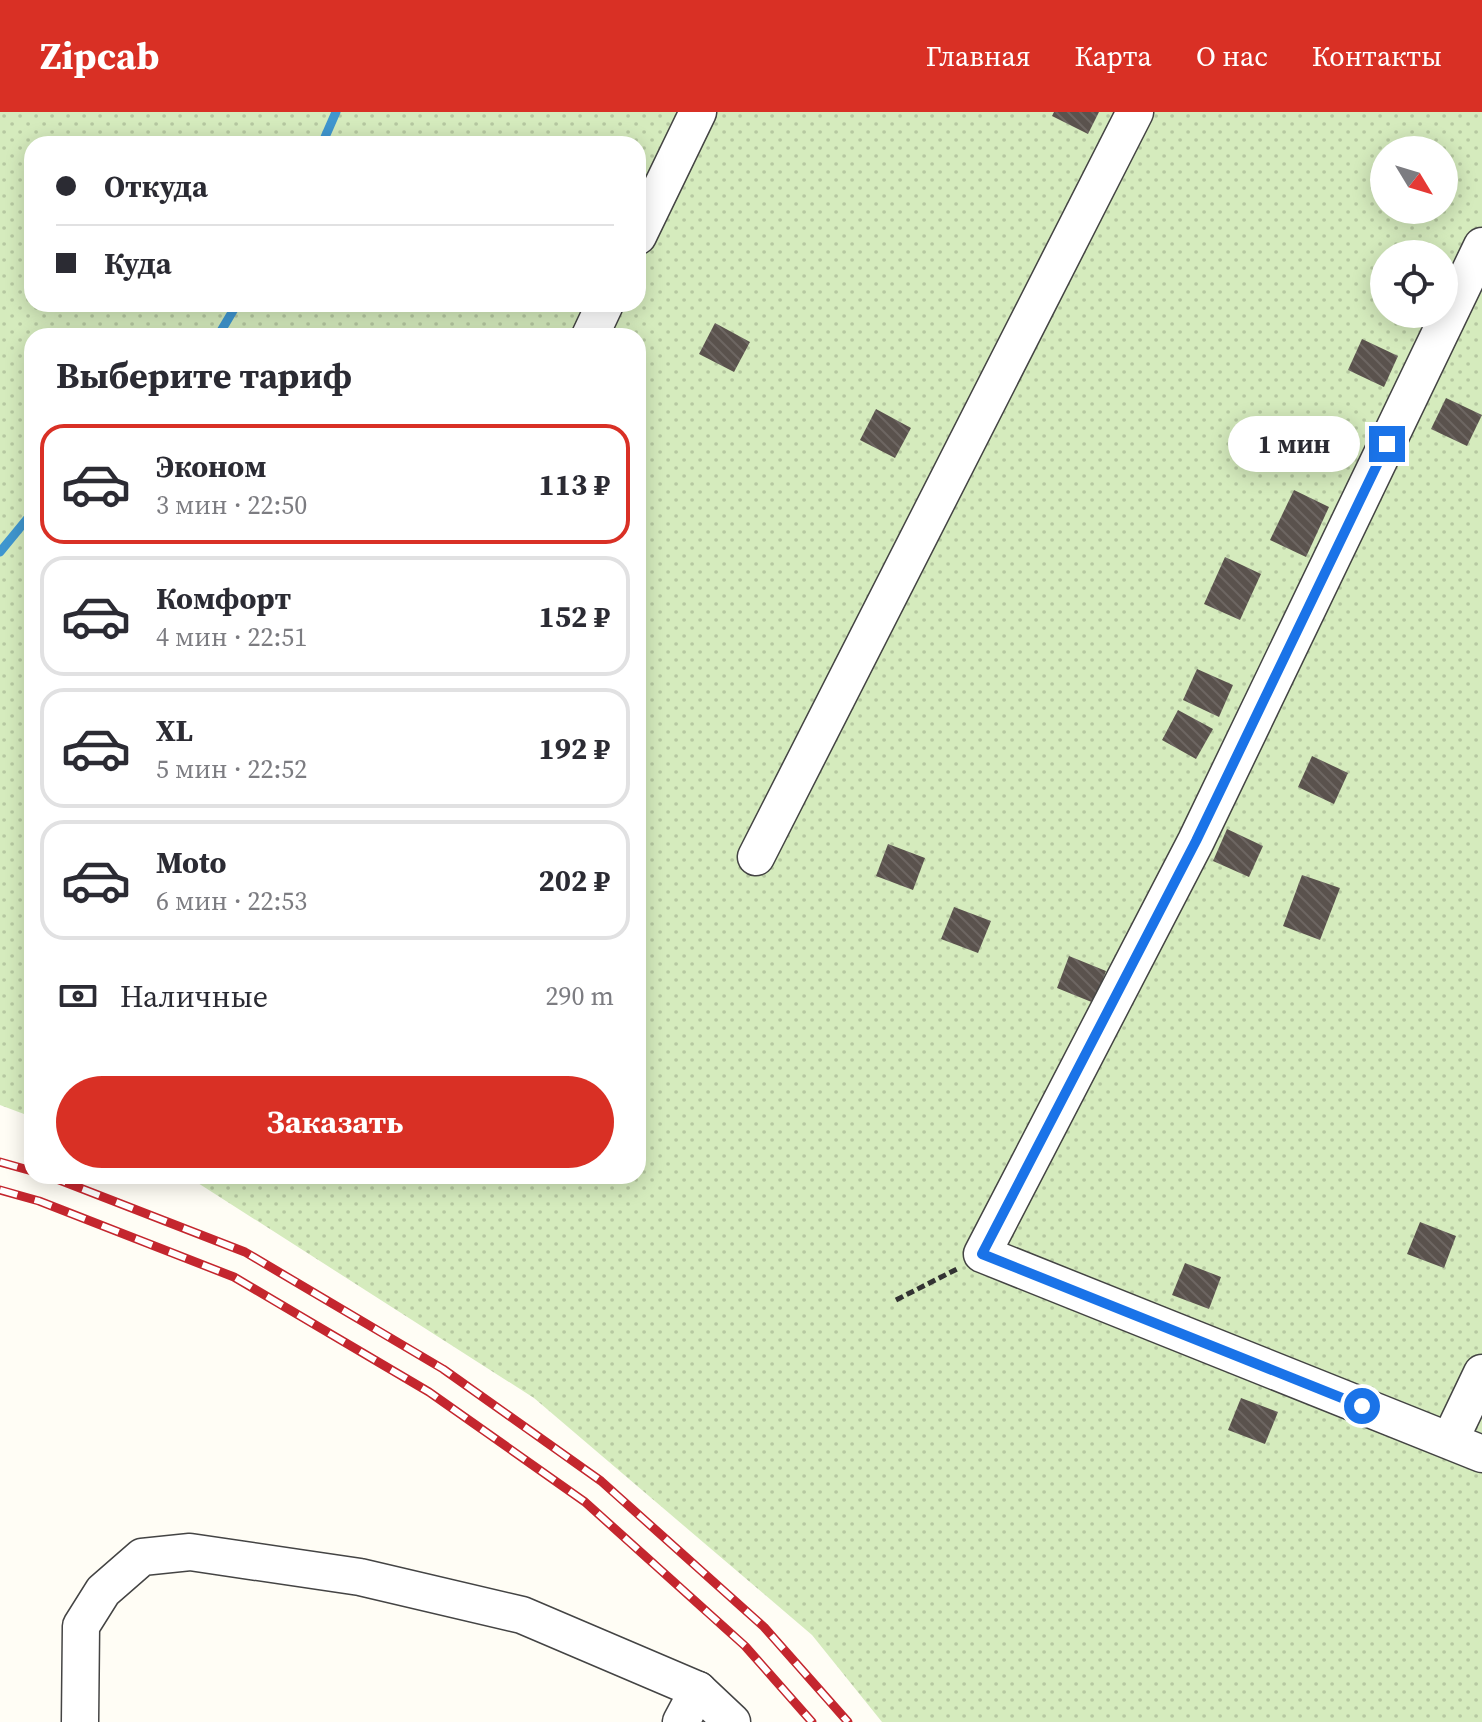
<!DOCTYPE html>
<html lang="ru">
<meta charset="utf-8">
<style>
:root{--surface:#fff;--page:#f7f7f7;--text:#2b2b33;--muted:#7c7c81;--line:#e1e1e2;--accent:#d93025}
body{margin:0;font-family:"Source Serif 4",serif;background:var(--page);color:var(--text);height:100vh;display:flex;flex-direction:column;font-size:30px;white-space:nowrap}
*{box-sizing:border-box;margin:0}
p{font-size:26px;color:var(--muted)}
.icon{flex:none;width:44px;height:44px;fill:none;stroke:currentColor;stroke-width:2;stroke-linecap:round;stroke-linejoin:round}
.map{position:relative;flex:1;overflow:hidden}
.drawer{position:absolute;left:24px;top:216px;width:622px;height:856px;display:flex;flex-direction:column;background:var(--surface);border-radius:24px;box-shadow:0 4px 20px #0003}
.drawer>*{flex:none}
.top-card{position:absolute;left:24px;top:24px;width:622px;height:176px;border-radius:24px;box-shadow:0 4px 20px #0003;display:grid;align-content:center;height:176px;padding:0 32px;background:var(--surface)}
.needle{width:52px;rotate:128deg}
.buttons{position:absolute;left:1370px;top:24px;display:grid;gap:16px}
.buttons a{display:grid;place-items:center;width:88px;height:88px;border-radius:50%;background:var(--surface);box-shadow:0 4px 20px #0003;font-size:40px}
.end{position:absolute;width:36px;height:36px;margin:-18px;border:10px solid #1a73e8;background:#fff;box-shadow:0 0 0 4px #fff}
.from{border-radius:50%}
.bubble{position:absolute;height:56px;border-radius:28px;background:var(--surface);box-shadow:0 4px 20px #0003;font-size:26px;font-weight:700;line-height:56px;text-align:center}
.top-card b{display:flex;align-items:center;gap:28px;height:76px;font-size:30px}
.top-card b+b{border-top:2px solid var(--line)}
.top-card i{width:20px;height:20px;background:var(--text)}
ul{padding:0;list-style:none}
li{display:flex;align-items:center;gap:24px;height:120px;margin:0 16px 12px;padding:0 16px;border:4px solid var(--line);border-radius:24px}
li div{flex:1}
li b{display:block;font-size:30px}
li em{font-style:normal;font-weight:700}
li.current{border-color:var(--accent)}
li>.icon{width:72px;height:72px;stroke-width:1.5}
h2{padding:0 32px;font-size:36px;line-height:96px}
.pay{display:flex;align-items:center;gap:20px;height:88px;padding:0 32px;font-size:30px}
.pay p{margin-inline-start:auto}
.cta{display:flex;gap:16px;margin-top:auto;padding:16px 32px}
.cta a{flex:1;height:92px;border-radius:48px;background:var(--accent);color:#fff;font-size:32px;font-weight:700;line-height:92px;text-align:center}
header{display:flex;align-items:center;gap:48px;box-sizing:border-box;height:112px;padding:0 40px;background:var(--accent);color:#fff}
header strong{font-size:38px}
nav{display:flex;gap:44px;margin-inline-start:auto;font-size:28px}
.map>svg:first-child{display:block}
</style>
<header>
<strong>Zipcab</strong>
<nav><a>Главная</a><a>Карта</a><a>О нас</a><a>Контакты</a></nav>
</header>
<div class="map">
<svg width="1482" height="1610" viewBox="0 0 1482 1610">
<defs>
<pattern id="park-dots" width="8" height="8" patternUnits="userSpaceOnUse" patternTransform="scale(2)"><rect width="8" height="8" fill="#d5ebbd"/><path d="M2 2h.1M6 6h.1" fill="none" stroke="#b6c8a1" stroke-width="1.8" stroke-linecap="round"/></pattern>
<pattern id="building-back-hatch" width="6" height="6" patternUnits="userSpaceOnUse" patternTransform="scale(2)"><rect width="6" height="6" fill="#5a524d"/><path d="M-1 5l2 2M0 0l6 6M5-1l2 2" fill="none" stroke="#6d6662"/></pattern>
</defs>
<rect width="100%" height="100%" fill="#fffdf5"/>
<path fill="url(#park-dots)" fill-rule="evenodd" d="M 0,0 L 1482,0 L 1482,1610 L 882,1610 L 812,1523 L 534,1286 L 187,1064 L 638,1064 L 638,224 L 32,224 L 32,1005 L 0,993 ZM 32,32 L 638,32 L 638,192 L 32,192 ZM 1384,38 L 1444,38 L 1444,98 L 1384,98 ZM 1384,142 L 1444,142 L 1444,202 L 1384,202 Z"/>
<g fill="none" stroke-linecap="round" stroke-linejoin="round">
<g stroke="#3f96cf" stroke-width="9">
<path d="M 322,32 L 336,0"/>
<path d="M 218,224 L 237,192"/>
<path d="M 0,440 L 32,401"/>
</g>
</g>
<g fill="url(#building-back-hatch)">
<path d="M 1054,0 L 1099,0 L 1088,22 L 1052,4 Z"/>
<path d="M 715,211 L 750,230 L 734,260 L 699,242 Z"/>
<path d="M 1362,227 L 1398,244 L 1384,275 L 1348,258 Z"/>
<path d="M 1446,286 L 1482,303 L 1467,334 L 1431,317 Z"/>
<path d="M 876,297 L 911,316 L 895,346 L 860,328 Z"/>
<path d="M 1294,378 L 1329,395 L 1306,445 L 1270,428 Z"/>
<path d="M 1225,445 L 1261,462 L 1240,508 L 1204,492 Z"/>
<path d="M 1197,557 L 1233,573 L 1219,605 L 1183,588 Z"/>
<path d="M 1178,598 L 1213,617 L 1196,647 L 1162,628 Z"/>
<path d="M 1312,644 L 1348,661 L 1334,692 L 1298,675 Z"/>
<path d="M 1227,717 L 1263,734 L 1249,765 L 1213,749 Z"/>
<path d="M 888,732 L 925,746 L 913,778 L 876,764 Z"/>
<path d="M 1302,763 L 1340,776 L 1320,828 L 1283,814 Z"/>
<path d="M 954,795 L 991,809 L 978,841 L 941,827 Z"/>
<path d="M 1069,844 L 1106,859 L 1094,891 L 1057,876 Z"/>
<path d="M 1420,1110 L 1456,1124 L 1444,1156 L 1407,1142 Z"/>
<path d="M 1185,1151 L 1221,1165 L 1209,1197 L 1172,1183 Z"/>
<path d="M 1241,1286 L 1278,1300 L 1265,1332 L 1228,1318 Z"/>
</g>
<g fill="none" stroke-linecap="round" stroke-linejoin="round">
<g stroke="#444" stroke-width="39">
<g id="minor">
<path d="M 638,124 L 698,0"/>
<path d="M 1482,134 L 1196,729 L 982,1142 L 1482,1342"/>
<path d="M 590,224 L 605,192"/>
<path d="M 756,745 L 1135,0"/>
<path d="M 1450,1328 L 1482,1261"/>
<path d="M 80,1610 L 81,1514 L 103,1479 L 142,1445 L 190,1440 L 360,1465 L 522,1503 L 698,1578 L 732,1610"/>
<path d="M 681,1610 L 698,1578"/>
</g>
</g>
<path stroke="#333" stroke-width="5" stroke-dasharray="8 4" stroke-linecap="butt" d="M 896,1188 L 957,1157"/>
<use href="#minor" stroke="#fff" stroke-width="36"/>
<g stroke="#c4262e" stroke-width="9">
<g id="rail">
<path d="M 0,1050 L 32,1059"/>
<path d="M 49,1064 L 245,1140 L 443,1257 L 601,1369 L 764,1515 L 848,1610"/>
<path d="M 0,1078 L 39,1089 L 234,1165 L 429,1280 L 585,1390 L 745,1534 L 812,1610"/>
</g>
</g>
<use href="#rail" stroke="#fff" stroke-width="6" stroke-dasharray="18" stroke-linecap="butt"/>
</g>
<g fill="none" stroke-linecap="round" stroke-linejoin="round">
<path stroke="#1a73e8" stroke-width="10" d="M 1362,1294 L 982,1142 L 1196,729 L 1387,332"/>
</g>
</svg>
<div class="buttons">
<a><svg class="needle" viewBox="-14 -14 28 28"><path d="M0-13l5 13h-10z" fill="#e53935"/><path d="M0 13l5-13h-10z" fill="#7c7c81"/></svg></a>
<a><svg class="icon" aria-label="locate" viewBox="0 0 24 24"><circle cx="12" cy="12" r="6"/><path d="M12 2v4M12 18v4M2 12h4M18 12h4"/></svg></a>
</div>
<i class="end from" style="left:1362px;top:1294px"></i>
<i class="end" style="left:1387px;top:332px"></i>
<div class="bubble" style="left:1228px;top:304px;width:132px">1 мин</div>
<div class="top-card">
<b><i class="from"></i>Откуда</b>
<b><i></i>Куда</b>
</div>
<section class="drawer">
<h2>Выберите тариф</h2>
<ul>
<li class="current"><svg class="icon" aria-label="car" viewBox="0 0 24 24"><path d="M5 17H2v-5l4-1 3-4h7l3 4 3 1v5h-3M9 17h6M6 11h13"/><circle cx="7" cy="17" r="2"/><circle cx="17" cy="17" r="2"/></svg><div><b>Эконом</b><p>3 мин · 22:50</p></div><em>113 ₽</em></li>
<li><svg class="icon" aria-label="car" viewBox="0 0 24 24"><path d="M5 17H2v-5l4-1 3-4h7l3 4 3 1v5h-3M9 17h6M6 11h13"/><circle cx="7" cy="17" r="2"/><circle cx="17" cy="17" r="2"/></svg><div><b>Комфорт</b><p>4 мин · 22:51</p></div><em>152 ₽</em></li>
<li><svg class="icon" aria-label="car" viewBox="0 0 24 24"><path d="M5 17H2v-5l4-1 3-4h7l3 4 3 1v5h-3M9 17h6M6 11h13"/><circle cx="7" cy="17" r="2"/><circle cx="17" cy="17" r="2"/></svg><div><b>XL</b><p>5 мин · 22:52</p></div><em>192 ₽</em></li>
<li><svg class="icon" aria-label="car" viewBox="0 0 24 24"><path d="M5 17H2v-5l4-1 3-4h7l3 4 3 1v5h-3M9 17h6M6 11h13"/><circle cx="7" cy="17" r="2"/><circle cx="17" cy="17" r="2"/></svg><div><b>Moto</b><p>6 мин · 22:53</p></div><em>202 ₽</em></li>
</ul>
<div class="pay"><svg class="icon" aria-label="cash" viewBox="0 0 24 24"><path d="M3 7h18v10H3z"/><circle cx="12" cy="12" r="2"/></svg>Наличные<p>290 m</p></div>
<div class="cta"><a>Заказать</a></div>
</section>
</div>
